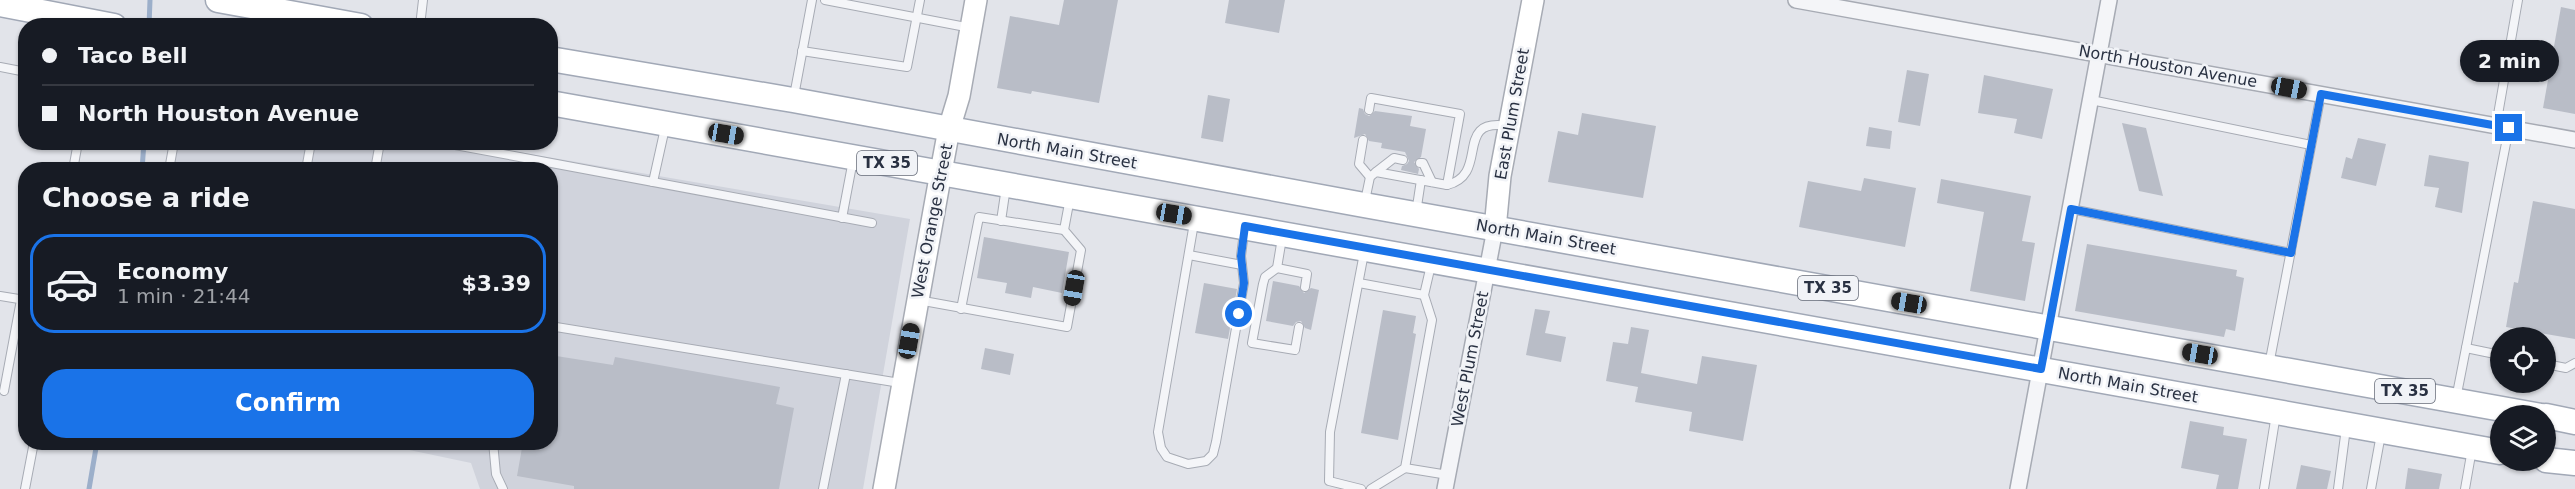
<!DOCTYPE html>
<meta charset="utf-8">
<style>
:root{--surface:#171b24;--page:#20242c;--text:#f1f3f6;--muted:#9ea1a6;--line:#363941;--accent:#1a73e8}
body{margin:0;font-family:"DejaVu Sans",sans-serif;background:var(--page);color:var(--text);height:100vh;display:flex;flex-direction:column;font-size:22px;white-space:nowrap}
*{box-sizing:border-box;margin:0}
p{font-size:20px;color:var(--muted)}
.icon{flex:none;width:33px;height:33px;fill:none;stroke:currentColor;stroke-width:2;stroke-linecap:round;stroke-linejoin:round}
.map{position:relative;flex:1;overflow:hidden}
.drawer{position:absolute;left:18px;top:162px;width:540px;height:288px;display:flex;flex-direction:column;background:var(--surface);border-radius:24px;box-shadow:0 2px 4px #0004}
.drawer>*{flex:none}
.guide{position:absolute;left:18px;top:18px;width:540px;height:132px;border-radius:24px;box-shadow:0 2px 4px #0004;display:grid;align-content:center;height:132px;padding:0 24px;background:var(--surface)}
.tools{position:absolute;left:2490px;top:327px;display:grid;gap:12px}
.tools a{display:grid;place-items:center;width:66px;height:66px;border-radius:50%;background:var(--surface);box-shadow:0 2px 4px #0004;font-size:30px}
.end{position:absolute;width:27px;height:27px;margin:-14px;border:8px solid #1a73e8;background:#fff;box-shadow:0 0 0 3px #fff}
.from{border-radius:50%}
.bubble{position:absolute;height:42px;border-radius:21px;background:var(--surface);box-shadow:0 2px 4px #0004;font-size:20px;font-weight:600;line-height:42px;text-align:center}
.car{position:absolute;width:18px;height:36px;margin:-18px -9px;border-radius:8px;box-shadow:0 0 4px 2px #0007;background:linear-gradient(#222 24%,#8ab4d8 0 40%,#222 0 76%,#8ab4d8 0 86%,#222 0)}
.guide b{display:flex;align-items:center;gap:21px;height:57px;font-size:22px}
.guide b+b{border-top:2px solid var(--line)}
.guide i{width:15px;height:15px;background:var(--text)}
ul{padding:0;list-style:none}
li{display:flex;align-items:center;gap:18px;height:99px;margin:0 12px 9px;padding:0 12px;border:3px solid transparent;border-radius:24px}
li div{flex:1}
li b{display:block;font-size:22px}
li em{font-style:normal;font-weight:600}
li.selected{border-color:var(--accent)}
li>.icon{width:54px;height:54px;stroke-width:1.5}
h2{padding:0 24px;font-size:27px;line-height:72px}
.action{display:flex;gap:12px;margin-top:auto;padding:12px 24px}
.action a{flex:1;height:69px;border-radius:24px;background:var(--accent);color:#fff;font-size:24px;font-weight:600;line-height:69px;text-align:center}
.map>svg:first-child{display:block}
</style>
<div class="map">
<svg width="2575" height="489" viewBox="0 0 2575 489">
<rect width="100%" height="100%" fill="#e2e4ea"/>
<path fill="#d0d3dc" d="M 171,143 L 466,143 L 910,219 L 863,489 L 480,489 L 471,463 L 376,443 L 550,442 L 550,170 L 166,170 Z"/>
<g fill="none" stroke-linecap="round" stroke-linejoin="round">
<g stroke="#9cafca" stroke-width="5">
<path d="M 149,26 L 150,0"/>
<path d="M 142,170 L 144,142"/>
<path d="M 89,489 L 97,442"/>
</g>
</g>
<g fill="#b9bdc7">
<path d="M 1064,0 L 1118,0 L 1099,103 L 1032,91 L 1031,94 L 997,88 L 1010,16 L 1059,25 Z"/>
<path d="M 1229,0 L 1285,0 L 1279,33 L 1225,23 Z"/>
<path d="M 2561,7 L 2575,10 L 2575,114 L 2543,108 Z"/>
<path d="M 1907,70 L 1929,74 L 1920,126 L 1898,122 Z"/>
<path d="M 1984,75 L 2053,89 L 2042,139 L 2014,133 L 2017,119 L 1978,113 Z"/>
<path d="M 1208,95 L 1230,99 L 1223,142 L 1201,138 Z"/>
<path d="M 1359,108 L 1363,109 L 1365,114 L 1369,116 L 1375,111 L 1412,116 L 1410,126 L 1426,129 L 1421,157 L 1414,162 L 1419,169 L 1418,174 L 1401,170 L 1402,166 L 1407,164 L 1409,161 L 1405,152 L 1381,148 L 1382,143 L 1369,141 L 1365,134 L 1354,138 Z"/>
<path d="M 1582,113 L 1656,126 L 1643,198 L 1548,182 L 1558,131 L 1578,135 Z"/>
<path d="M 2122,123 L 2146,128 L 2163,196 L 2139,191 Z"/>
<path d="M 1869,127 L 1892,131 L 1890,149 L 1866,146 Z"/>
<path d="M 2358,138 L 2386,144 L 2376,186 L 2341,178 L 2346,157 L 2352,159 Z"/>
<path d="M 2429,155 L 2469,162 L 2462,213 L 2435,207 L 2439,188 L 2424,186 Z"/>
<path d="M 1864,178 L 1916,188 L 1905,247 L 1799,227 L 1808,181 L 1861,191 Z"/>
<path d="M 1941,179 L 2031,196 L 2022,241 L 2035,243 L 2025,301 L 1970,291 L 1984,212 L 1937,203 Z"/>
<path d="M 2533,201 L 2575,209 L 2575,339 L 2506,327 L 2514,282 L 2518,283 Z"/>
<path d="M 984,237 L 1069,252 L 1062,293 L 1033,287 L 1031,298 L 1005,293 L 1007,283 L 977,278 Z"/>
<path d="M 2087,244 L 2237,270 L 2236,276 L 2244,278 L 2235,331 L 2226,329 L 2224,337 L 2075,311 Z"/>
<path d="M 1273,281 L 1299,286 L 1304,293 L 1311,288 L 1319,290 L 1311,330 L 1305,328 L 1301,321 L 1296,322 L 1293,326 L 1266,321 Z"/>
<path d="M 1204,283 L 1237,289 L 1228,339 L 1195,333 Z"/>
<path d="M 1535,309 L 1550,311 L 1545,333 L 1566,337 L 1561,362 L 1526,355 Z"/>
<path d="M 1383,310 L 1416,316 L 1413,333 L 1416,334 L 1398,440 L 1361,433 Z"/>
<path d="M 1631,327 L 1649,330 L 1641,373 L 1697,384 L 1702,356 L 1757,365 L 1743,441 L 1689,431 L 1692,412 L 1635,402 L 1638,387 L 1606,381 L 1613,342 L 1628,344 Z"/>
<path d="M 985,348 L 1014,354 L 1010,375 L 981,369 Z"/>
<path d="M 550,355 L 613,365 L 615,357 L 780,387 L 776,404 L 794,408 L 779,489 L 574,489 L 574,486 L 517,476 L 523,442 L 550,442 Z"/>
<path d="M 2190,421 L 2224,427 L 2223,435 L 2247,439 L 2238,489 L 2216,489 L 2219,475 L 2181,468 Z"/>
<path d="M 2301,465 L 2331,471 L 2327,489 L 2296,489 Z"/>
<path d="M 2408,468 L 2442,474 L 2439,489 L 2405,489 Z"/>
</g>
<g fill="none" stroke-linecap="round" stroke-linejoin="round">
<g stroke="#a7abb4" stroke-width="10">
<g id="lane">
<path d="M 825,0 L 971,28"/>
<path d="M 420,26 L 423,0"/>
<path d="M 802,51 L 907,67 L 920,0"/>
<path d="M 0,67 L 26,72"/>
<path d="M 794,96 L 812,0"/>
<path d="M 2091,100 L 2311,145"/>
<path d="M 1369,110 L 1371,98 L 1460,114 L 1447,185"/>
<path d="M 2496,126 L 2518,0"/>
<path d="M 1363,140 L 1359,164 L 1370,177"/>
<path d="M 439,142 L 872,223"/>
<path d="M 1420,163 L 1423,163 L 1432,182"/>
<path d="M 73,170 L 78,142"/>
<path d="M 169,170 L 174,142"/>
<path d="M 306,170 L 311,142"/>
<path d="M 375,170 L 380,142"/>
<path d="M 1376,172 L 1394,158 L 1403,160"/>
<path d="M 653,182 L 665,128"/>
<path d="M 1365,201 L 1370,177 L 1376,172 L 1447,185 C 1491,174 1452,117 1508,126"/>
<path d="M 2071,209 L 2291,253"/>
<path d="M 1416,213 L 1421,180"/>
<path d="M 842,218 L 853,160"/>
<path d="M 1001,221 L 1006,187"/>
<path d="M 1194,223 L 1158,432 L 1161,448 L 1167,457 L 1188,464 L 1206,461 L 1213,454 L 1216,442 L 1244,283 L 1241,256 L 1244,232"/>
<path d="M 1282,238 L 1277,268 L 1265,277 L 1263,284 L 1252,343 L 1295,350 L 1299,327"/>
<path d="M 1189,255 L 1242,265"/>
<path d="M 1277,268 L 1307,274 L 1305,287"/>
<path d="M 1359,283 L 1424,295"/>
<path d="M 0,296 L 25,300"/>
<path d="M 918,300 L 1067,327 L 1081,250 L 1064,230 L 1070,198"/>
<path d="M 961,309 L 979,217 L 1064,230"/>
<path d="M 550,326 L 900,383"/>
<path d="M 2466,348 L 2500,355"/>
<path d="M 2546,364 L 2566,368 L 2575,363"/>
<path d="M 2269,365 L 2321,94"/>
<path d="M 4,391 L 21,300"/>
<path d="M 2456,399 L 2509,128"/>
<path d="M 493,442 L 496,474 L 503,489"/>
<path d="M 1405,468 L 1448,475"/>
<path d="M 25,489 L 34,442"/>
<path d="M 823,489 L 846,374"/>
<path d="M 1361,489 L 1329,481 L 1330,432 L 1364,253"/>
<path d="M 1371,489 L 1405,468 L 1432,320 L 1424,295 L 1431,265"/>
<path d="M 2264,489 L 2276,414"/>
<path d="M 2338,489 L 2346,428"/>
<path d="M 2371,489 L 2381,434"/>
<path d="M 2465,489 L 2472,449"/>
</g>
</g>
<g stroke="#a7abb4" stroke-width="18">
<g id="street">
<path d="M 1796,0 L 2575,140"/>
<path d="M 1445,489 L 1495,229"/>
<path d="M 2018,489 L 2109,0"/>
</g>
</g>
<g stroke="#a7abb4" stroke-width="24">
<g id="secondary">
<path d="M 1495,229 L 1500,176 L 1533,0"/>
<path d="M 884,489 L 941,172 L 949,129 L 959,96 L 976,0"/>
</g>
</g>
<g stroke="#a1a8b6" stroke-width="27">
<g id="primary">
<path d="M 218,0 L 361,26"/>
<path d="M 0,4 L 114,26"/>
<path d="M 550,59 L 793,100 L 1364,205 L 2541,416"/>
<path d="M 550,103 L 2500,452"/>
<path d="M 2546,416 L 2575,422"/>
<path d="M 2546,460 L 2575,463"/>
</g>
</g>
<use href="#lane" stroke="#f4f5f8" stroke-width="8"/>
<use href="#street" stroke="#f4f5f8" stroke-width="15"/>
<use href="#secondary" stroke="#fff" stroke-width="21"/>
<use href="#primary" stroke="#fff" stroke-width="24"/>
</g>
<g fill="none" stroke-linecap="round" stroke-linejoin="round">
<path stroke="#1a73e8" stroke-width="8" d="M 1239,314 L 1244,283 L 1241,256 L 1245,226 L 2041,369 L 2071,209 L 2291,253 L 2321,94 L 2509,128"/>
</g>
<g text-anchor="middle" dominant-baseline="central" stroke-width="5" stroke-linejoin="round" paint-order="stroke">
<g fill="#f1f3f7" stroke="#656b78" stroke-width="1.5">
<rect x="857" y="151" width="60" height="24" rx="4.5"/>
<rect x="1798" y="276" width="60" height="24" rx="4.5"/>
<rect x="2375" y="379" width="60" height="24" rx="4.5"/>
</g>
<g font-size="15" font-weight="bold" fill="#293142">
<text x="887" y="163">TX 35</text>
<text x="1828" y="288">TX 35</text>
<text x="2405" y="391">TX 35</text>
</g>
<g font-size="16" fill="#293142" stroke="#f1f3f7">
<text transform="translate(2168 66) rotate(10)">North Houston Avenue</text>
<text transform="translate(1512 114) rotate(-80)">East Plum Street</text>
<text transform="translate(1067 151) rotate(10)">North Main Street</text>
<text transform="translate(932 221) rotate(-79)">West Orange Street</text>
<text transform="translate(1546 237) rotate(10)">North Main Street</text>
<text transform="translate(1470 359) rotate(-79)">West Plum Street</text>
<text transform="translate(2128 385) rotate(10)">North Main Street</text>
</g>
</g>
</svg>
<div class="tools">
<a><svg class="icon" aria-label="locate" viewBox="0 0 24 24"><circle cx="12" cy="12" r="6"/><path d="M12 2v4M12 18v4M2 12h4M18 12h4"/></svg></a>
<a><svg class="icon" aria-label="layers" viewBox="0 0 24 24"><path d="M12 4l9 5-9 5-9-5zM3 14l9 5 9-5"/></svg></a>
</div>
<i class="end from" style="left:1239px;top:314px"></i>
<i class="end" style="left:2509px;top:128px"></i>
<div class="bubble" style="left:2460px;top:40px;width:99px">2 min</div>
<i class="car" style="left:2289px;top:88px;rotate:101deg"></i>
<i class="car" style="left:726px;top:134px;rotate:100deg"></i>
<i class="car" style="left:1174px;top:214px;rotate:100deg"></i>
<i class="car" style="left:1074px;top:288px;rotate:190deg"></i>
<i class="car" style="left:1909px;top:303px;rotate:280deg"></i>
<i class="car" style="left:909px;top:341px;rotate:10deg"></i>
<i class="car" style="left:2200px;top:354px;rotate:280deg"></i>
<div class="guide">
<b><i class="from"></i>Taco Bell</b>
<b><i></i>North Houston Avenue</b>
</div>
<section class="drawer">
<h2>Choose a ride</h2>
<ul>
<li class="selected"><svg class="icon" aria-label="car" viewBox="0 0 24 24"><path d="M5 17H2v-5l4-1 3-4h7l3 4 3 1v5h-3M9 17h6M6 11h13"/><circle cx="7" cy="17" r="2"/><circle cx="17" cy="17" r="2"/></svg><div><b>Economy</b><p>1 min · 21:44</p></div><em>$3.39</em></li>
</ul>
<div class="action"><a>Confirm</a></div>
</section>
</div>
